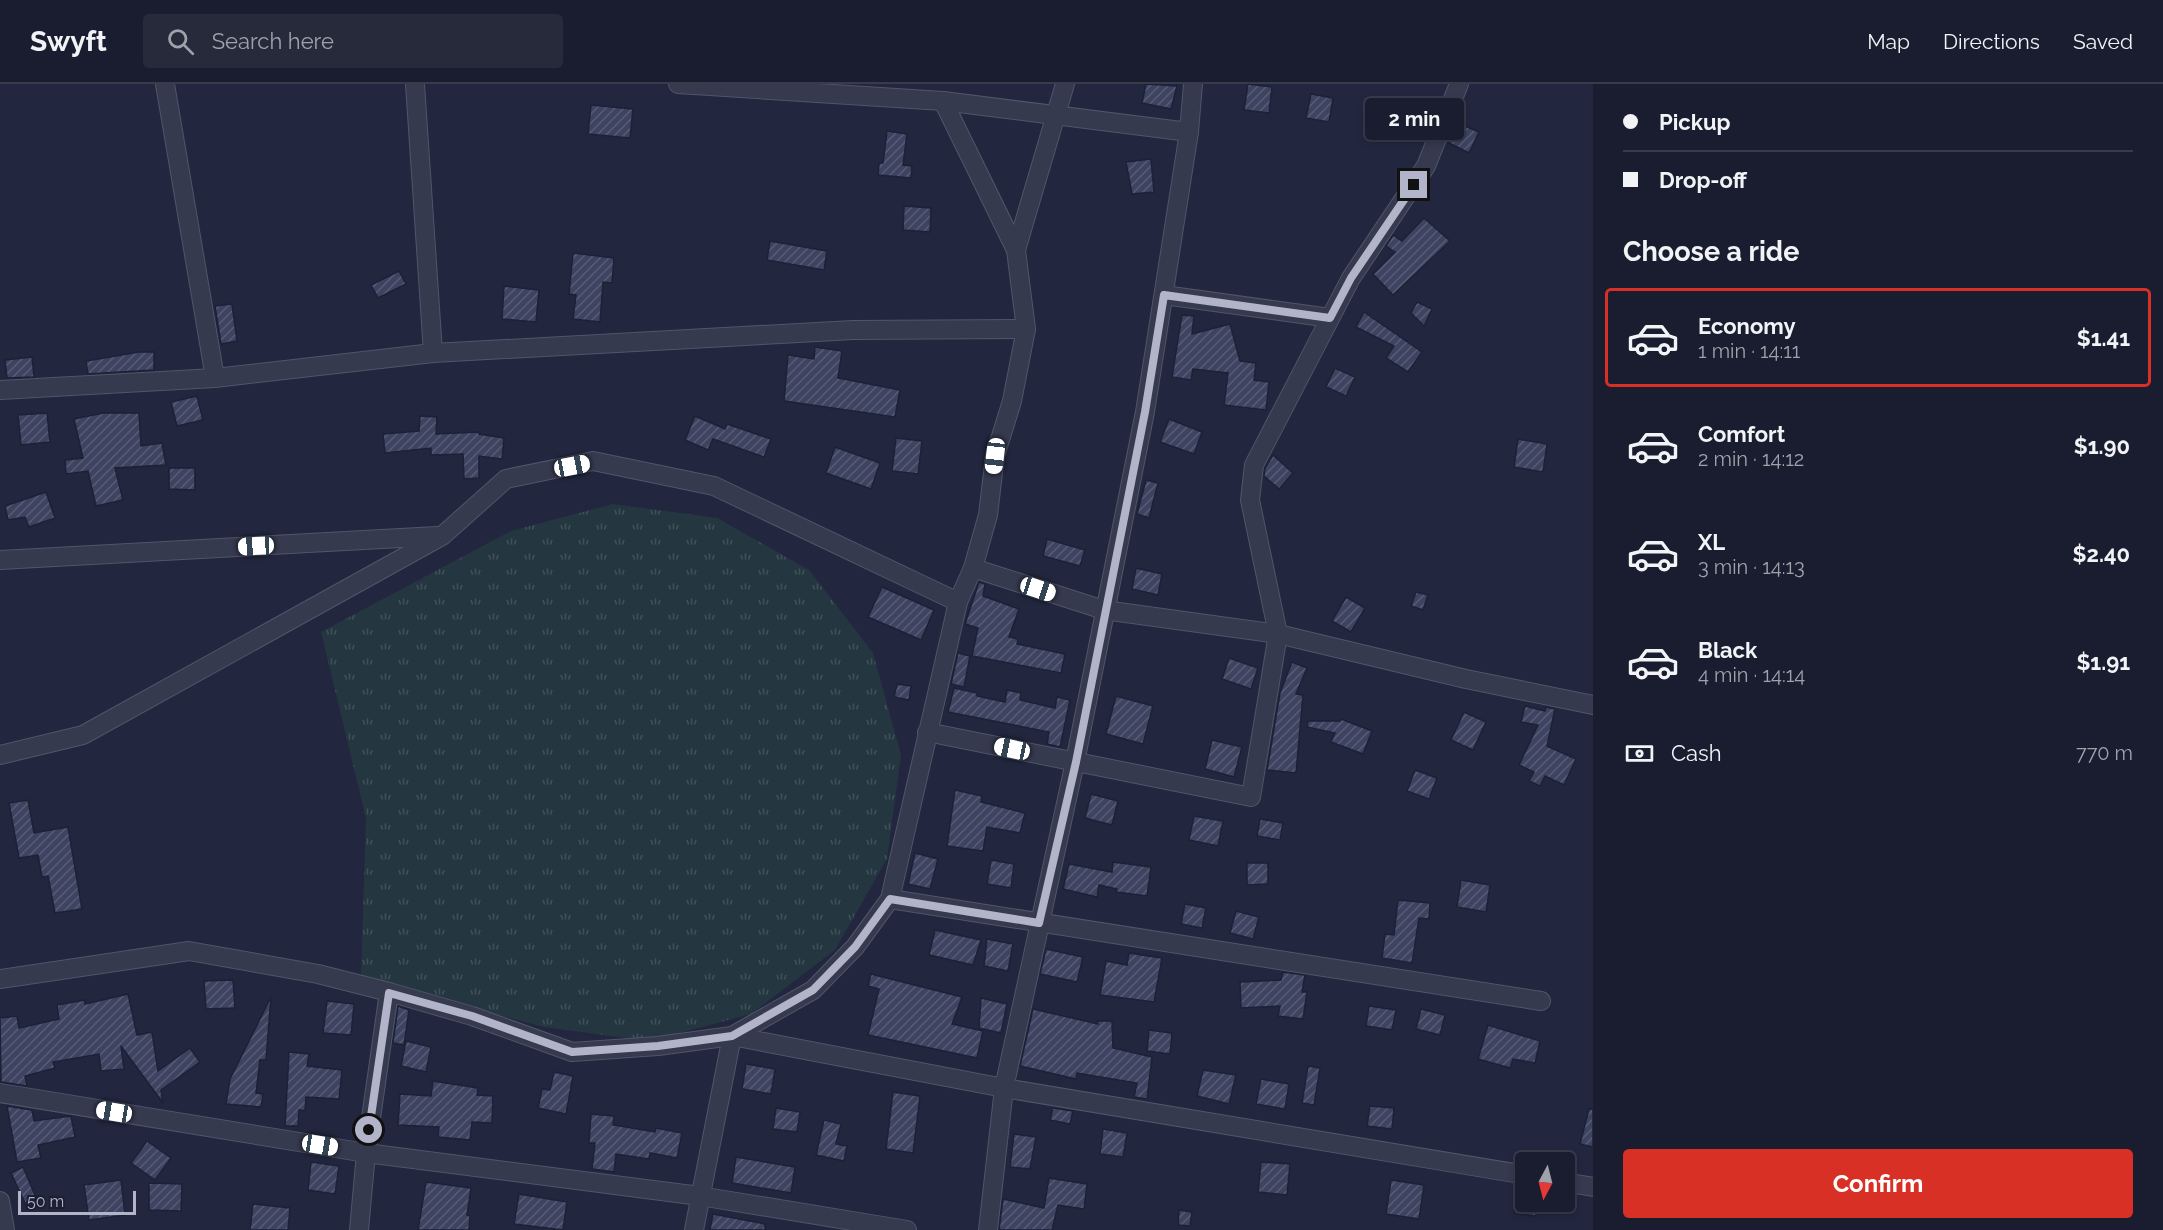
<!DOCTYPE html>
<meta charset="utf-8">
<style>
:root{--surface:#1a1d2f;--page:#272a3b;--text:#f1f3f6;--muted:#9fa2aa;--line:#383b4b;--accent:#d93025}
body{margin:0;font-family:Raleway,sans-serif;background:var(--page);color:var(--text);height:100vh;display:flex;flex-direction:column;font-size:22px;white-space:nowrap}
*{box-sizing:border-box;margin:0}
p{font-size:20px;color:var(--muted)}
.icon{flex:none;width:33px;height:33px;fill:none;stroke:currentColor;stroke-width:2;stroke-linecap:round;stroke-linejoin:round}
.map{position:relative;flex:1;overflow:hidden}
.drawer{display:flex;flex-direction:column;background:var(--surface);width:570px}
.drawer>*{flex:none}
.banner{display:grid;align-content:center;height:132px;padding:0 30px;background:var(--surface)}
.needle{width:39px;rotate:187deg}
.tools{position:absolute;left:1515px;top:1068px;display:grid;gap:12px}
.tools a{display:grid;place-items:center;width:60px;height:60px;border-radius:6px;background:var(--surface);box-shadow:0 3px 9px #0003,0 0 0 2px var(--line);font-size:30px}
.scale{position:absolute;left:18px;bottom:15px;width:118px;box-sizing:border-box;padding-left:6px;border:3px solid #b2b5ca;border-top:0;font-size:16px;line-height:21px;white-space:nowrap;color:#b2b5ca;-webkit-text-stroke:4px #1b1f34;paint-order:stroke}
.end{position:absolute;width:27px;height:27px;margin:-14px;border:8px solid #b2b5ca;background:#111;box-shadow:0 0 0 3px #111}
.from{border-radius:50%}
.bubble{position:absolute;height:42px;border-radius:6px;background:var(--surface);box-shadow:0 3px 9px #0003,0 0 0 2px var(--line);font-size:20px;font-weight:700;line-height:42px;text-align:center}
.car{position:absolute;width:18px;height:36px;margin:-18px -9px;border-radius:8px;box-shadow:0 0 4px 2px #0007;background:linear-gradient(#fff 24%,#345 0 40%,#fff 0 76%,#345 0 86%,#fff 0)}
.banner b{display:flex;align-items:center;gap:21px;height:57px;font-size:22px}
.banner b+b{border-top:2px solid var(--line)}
.banner i{width:15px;height:15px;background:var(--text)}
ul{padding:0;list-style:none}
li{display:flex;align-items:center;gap:18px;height:99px;margin:0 12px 9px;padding:0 18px;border:3px solid transparent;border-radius:6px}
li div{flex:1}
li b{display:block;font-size:22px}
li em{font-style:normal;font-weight:700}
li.selected{border-color:var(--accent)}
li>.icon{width:54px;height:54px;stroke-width:1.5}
h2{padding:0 30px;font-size:27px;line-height:72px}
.pay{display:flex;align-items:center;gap:15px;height:66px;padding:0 30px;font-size:22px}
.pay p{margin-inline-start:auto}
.button{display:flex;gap:12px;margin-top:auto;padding:12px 30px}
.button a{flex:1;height:69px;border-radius:6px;background:var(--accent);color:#fff;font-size:24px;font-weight:700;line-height:69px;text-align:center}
header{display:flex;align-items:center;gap:36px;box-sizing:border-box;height:84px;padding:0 30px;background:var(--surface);border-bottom:2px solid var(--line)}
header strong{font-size:28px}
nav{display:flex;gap:33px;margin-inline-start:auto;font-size:21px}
.search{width:420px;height:54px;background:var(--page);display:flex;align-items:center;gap:15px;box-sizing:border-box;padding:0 21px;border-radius:6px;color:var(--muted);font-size:22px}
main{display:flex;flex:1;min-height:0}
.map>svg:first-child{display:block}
</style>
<header>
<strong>Swyft</strong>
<div class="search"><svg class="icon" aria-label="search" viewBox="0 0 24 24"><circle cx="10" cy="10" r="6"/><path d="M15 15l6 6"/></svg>Search here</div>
<nav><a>Map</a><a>Directions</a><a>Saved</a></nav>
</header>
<main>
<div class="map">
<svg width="1593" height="1146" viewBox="0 0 1593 1146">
<defs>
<pattern id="grass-tufts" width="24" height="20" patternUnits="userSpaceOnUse" patternTransform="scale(1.5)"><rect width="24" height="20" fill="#243640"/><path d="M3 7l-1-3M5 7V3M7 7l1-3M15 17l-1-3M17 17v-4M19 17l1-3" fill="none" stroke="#41515a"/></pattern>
<pattern id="building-hatch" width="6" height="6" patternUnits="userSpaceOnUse" patternTransform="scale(1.5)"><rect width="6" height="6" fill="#3d4360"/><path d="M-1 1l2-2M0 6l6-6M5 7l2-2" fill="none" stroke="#575c75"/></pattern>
</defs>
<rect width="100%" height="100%" fill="#22273f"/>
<path fill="url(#grass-tufts)" d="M 613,420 L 717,434 L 809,486 L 873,569 L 901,671 L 887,775 L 835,866 L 751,930 L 649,957 L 544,943 L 361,894 L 366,734 L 321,548 L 511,447 Z"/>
<g fill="url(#building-hatch)" stroke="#1d2136" stroke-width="1.5">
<path d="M 1146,0 L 1177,2 L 1171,25 L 1142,19 Z"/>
<path d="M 1248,0 L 1272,3 L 1269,29 L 1244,26 Z"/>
<path d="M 1311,10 L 1333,14 L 1329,38 L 1306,34 Z"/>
<path d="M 591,21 L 633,25 L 630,54 L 588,50 Z"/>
<path d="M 1458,39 L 1479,48 L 1469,69 L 1449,59 Z"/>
<path d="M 887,47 L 907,50 L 903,81 L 912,82 L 911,94 L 878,91 L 879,79 L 883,79 Z"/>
<path d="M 1151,75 L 1154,108 L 1132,110 L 1126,78 Z"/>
<path d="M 904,122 L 931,124 L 930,148 L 903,146 Z"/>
<path d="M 1424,134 L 1450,157 L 1393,211 L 1373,190 L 1395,168 L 1386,162 L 1393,151 L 1402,157 Z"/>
<path d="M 770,157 L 827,167 L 824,186 L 767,176 Z"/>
<path d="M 573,169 L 614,174 L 612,199 L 603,198 L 600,238 L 573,235 L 576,211 L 569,210 Z"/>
<path d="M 399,187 L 406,200 L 378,214 L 371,201 Z"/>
<path d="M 504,202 L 539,206 L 536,238 L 502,235 Z"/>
<path d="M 1417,218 L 1432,225 L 1424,242 L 1411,229 Z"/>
<path d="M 232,220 L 237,257 L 221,260 L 215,222 Z"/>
<path d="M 1364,228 L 1422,268 L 1408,288 L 1386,274 L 1394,262 L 1356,243 Z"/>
<path d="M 1182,231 L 1194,232 L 1192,250 L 1230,240 L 1240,277 L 1256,279 L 1254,296 L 1269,298 L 1266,326 L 1224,321 L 1228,289 L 1193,285 L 1191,296 L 1172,293 Z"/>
<path d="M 815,263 L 842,267 L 838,294 L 900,306 L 895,333 L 784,317 L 788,271 L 814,275 Z"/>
<path d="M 139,268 L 154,268 L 154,286 L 88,290 L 86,277 Z"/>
<path d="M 32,273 L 34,293 L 7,294 L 5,276 Z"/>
<path d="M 1335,284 L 1355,293 L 1346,312 L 1326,303 Z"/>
<path d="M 197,312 L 203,336 L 177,342 L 171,318 Z"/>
<path d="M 47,329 L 50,358 L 21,361 L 18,331 Z"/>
<path d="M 103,329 L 139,329 L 141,362 L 162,359 L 166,381 L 115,384 L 123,416 L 96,422 L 88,387 L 66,390 L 65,376 L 83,374 L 74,335 Z"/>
<path d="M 420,332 L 437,333 L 436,350 L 479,348 L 479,350 L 504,354 L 502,375 L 479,372 L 479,394 L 464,395 L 463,370 L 431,371 L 431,364 L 385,369 L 383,350 L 419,347 Z"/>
<path d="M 695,332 L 725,345 L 727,340 L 771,355 L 764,373 L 713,355 L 708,366 L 685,356 Z"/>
<path d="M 1169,335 L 1202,348 L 1194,370 L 1160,358 Z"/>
<path d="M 896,354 L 922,357 L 918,390 L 892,387 Z"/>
<path d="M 1518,355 L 1547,360 L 1543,388 L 1514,383 Z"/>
<path d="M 835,363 L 880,379 L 871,405 L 826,389 Z"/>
<path d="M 1273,371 L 1293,389 L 1279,405 L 1264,392 L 1265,384 Z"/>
<path d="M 169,384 L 195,384 L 195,406 L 169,405 Z"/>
<path d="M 1146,396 L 1158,399 L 1149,434 L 1137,430 Z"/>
<path d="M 46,408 L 55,434 L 29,443 L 25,433 L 8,436 L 5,422 Z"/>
<path d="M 1047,455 L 1085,466 L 1080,482 L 1043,472 Z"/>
<path d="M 1136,484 L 1162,490 L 1158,511 L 1132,505 Z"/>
<path d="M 979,498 L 985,500 L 983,512 L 1019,525 L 1009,553 L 1018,555 L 1017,560 L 1065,570 L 1061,589 L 972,572 L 978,544 L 965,540 Z"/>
<path d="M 882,503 L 934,526 L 921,556 L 868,533 Z"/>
<path d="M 1416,508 L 1428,511 L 1423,526 L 1411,522 Z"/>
<path d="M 1346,513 L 1365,524 L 1351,548 L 1332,537 Z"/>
<path d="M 958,569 L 970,572 L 964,603 L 951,600 Z"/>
<path d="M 1229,574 L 1258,584 L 1251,605 L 1222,595 Z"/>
<path d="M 1292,578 L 1307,584 L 1296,610 L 1303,611 L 1296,689 L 1267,686 L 1280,609 Z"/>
<path d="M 897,600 L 911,602 L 909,616 L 894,613 Z"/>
<path d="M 954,604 L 977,609 L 977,612 L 1005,618 L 1007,606 L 1021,609 L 1020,616 L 1055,624 L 1057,613 L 1070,616 L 1060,663 L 1047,660 L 1049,648 L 948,628 Z"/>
<path d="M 1116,612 L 1153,622 L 1143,660 L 1106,650 Z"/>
<path d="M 1525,622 L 1545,627 L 1546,623 L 1555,625 L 1547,662 L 1576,675 L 1564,701 L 1545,692 L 1540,702 L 1529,697 L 1534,688 L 1519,681 L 1538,641 L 1521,638 Z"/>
<path d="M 1464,628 L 1486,638 L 1473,666 L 1451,656 Z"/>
<path d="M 1341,635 L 1372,647 L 1363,670 L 1331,658 L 1335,649 L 1307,643 L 1308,637 L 1340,637 Z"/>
<path d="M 1212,656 L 1242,663 L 1234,693 L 1205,685 Z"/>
<path d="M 1415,686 L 1437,694 L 1429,715 L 1407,707 Z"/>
<path d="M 955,706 L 982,712 L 981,718 L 1025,729 L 1020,749 L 987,743 L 983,767 L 947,762 Z"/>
<path d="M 1091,710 L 1118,717 L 1112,741 L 1085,734 Z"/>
<path d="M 28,716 L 34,749 L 68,743 L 82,825 L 55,829 L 48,792 L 42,793 L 38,771 L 19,774 L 9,719 Z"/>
<path d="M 1194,732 L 1223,737 L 1218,762 L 1189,756 Z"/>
<path d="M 1260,735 L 1283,739 L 1280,756 L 1257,752 Z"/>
<path d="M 915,769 L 938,775 L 930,805 L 908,800 Z"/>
<path d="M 991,776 L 1014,780 L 1011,804 L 987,800 Z"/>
<path d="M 1113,778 L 1151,783 L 1147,812 L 1116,808 L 1117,805 L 1099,801 L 1097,813 L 1063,805 L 1069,780 L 1112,788 Z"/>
<path d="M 1247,779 L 1268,779 L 1268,800 L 1247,801 Z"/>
<path d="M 1461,796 L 1490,801 L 1486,828 L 1457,823 Z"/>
<path d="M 1398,816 L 1430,819 L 1429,835 L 1419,834 L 1412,879 L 1382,874 L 1385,850 L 1394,851 Z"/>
<path d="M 1185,820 L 1206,824 L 1202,844 L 1181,840 Z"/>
<path d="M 1236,827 L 1259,833 L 1253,855 L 1230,849 Z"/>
<path d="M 935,846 L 981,856 L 973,881 L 929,871 Z"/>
<path d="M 987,855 L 1013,860 L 1008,887 L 984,882 Z"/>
<path d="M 1046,865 L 1083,873 L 1077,898 L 1040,890 Z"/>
<path d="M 1129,869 L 1162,874 L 1154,918 L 1100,911 L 1106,877 L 1127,881 Z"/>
<path d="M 1283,888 L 1305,891 L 1302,908 L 1307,908 L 1303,935 L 1278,932 L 1280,922 L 1241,924 L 1240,898 L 1281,896 Z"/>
<path d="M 871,890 L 962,913 L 952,940 L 983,947 L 977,974 L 868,951 L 879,905 L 868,902 Z"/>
<path d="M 233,896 L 235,924 L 206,925 L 204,897 Z"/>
<path d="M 128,910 L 137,951 L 152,948 L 158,987 L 190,964 L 200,978 L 161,1006 L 163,1019 L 121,962 L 124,985 L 101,987 L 99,970 L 53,978 L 55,984 L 25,992 L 27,1002 L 1,998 L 0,934 L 17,932 L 19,944 L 59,935 L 57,921 L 85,916 L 85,920 Z"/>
<path d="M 271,913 L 266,976 L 260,976 L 256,1009 L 263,1010 L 261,1023 L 226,1020 L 230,995 Z"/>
<path d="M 981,914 L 1007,920 L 1001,949 L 979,944 Z"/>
<path d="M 327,917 L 354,920 L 351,951 L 323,949 Z"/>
<path d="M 398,922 L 409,926 L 404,961 L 393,959 Z"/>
<path d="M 1369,922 L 1396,926 L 1392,946 L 1366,942 Z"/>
<path d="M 1033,925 L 1098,940 L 1097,937 L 1112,937 L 1113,964 L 1152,973 L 1147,1015 L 1134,1013 L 1137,999 L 1077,989 L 1076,995 L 1020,982 Z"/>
<path d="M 1421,925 L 1445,931 L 1440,951 L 1416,945 Z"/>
<path d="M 1488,941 L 1540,957 L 1535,979 L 1513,975 L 1510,984 L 1478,975 Z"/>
<path d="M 1149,946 L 1172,949 L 1170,970 L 1147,967 Z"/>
<path d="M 406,957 L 431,963 L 426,988 L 401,982 Z"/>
<path d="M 289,968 L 309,970 L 307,982 L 342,986 L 339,1015 L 306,1013 L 305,1027 L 299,1026 L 298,1042 L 285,1042 Z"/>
<path d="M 746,980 L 775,985 L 771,1010 L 742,1005 Z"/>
<path d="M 1308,982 L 1320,984 L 1314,1021 L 1302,1019 Z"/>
<path d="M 1203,986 L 1236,991 L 1229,1020 L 1197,1012 Z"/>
<path d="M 554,988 L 573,992 L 566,1030 L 538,1024 L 542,1005 L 550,1006 Z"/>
<path d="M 1261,995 L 1289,1000 L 1285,1025 L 1256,1020 Z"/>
<path d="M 433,997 L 478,1004 L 477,1011 L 493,1012 L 492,1039 L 472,1038 L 470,1056 L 438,1053 L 439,1043 L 398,1041 L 400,1010 L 431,1012 Z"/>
<path d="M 893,1008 L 920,1012 L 913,1069 L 886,1065 Z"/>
<path d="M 7,1022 L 32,1026 L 34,1037 L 71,1032 L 75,1053 L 38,1061 L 41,1074 L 17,1078 Z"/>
<path d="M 1370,1022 L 1394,1024 L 1392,1045 L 1367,1042 Z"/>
<path d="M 776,1024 L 800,1028 L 797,1048 L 773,1045 Z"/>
<path d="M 1053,1024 L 1073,1027 L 1070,1040 L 1050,1036 Z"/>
<path d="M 1589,1025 L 1593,1025 L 1593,1063 L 1580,1060 Z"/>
<path d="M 591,1030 L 614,1032 L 613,1041 L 655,1048 L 656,1044 L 682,1049 L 677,1074 L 650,1069 L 649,1075 L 616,1070 L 614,1088 L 592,1085 L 595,1059 L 589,1059 Z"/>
<path d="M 824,1036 L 841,1040 L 836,1060 L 847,1062 L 844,1077 L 816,1071 Z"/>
<path d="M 1103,1045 L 1127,1049 L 1123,1073 L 1100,1070 Z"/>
<path d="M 1014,1050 L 1036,1053 L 1030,1085 L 1010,1083 Z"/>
<path d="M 147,1057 L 171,1074 L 155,1096 L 131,1079 Z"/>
<path d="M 736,1073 L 795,1083 L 791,1109 L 732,1099 Z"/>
<path d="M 311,1078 L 339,1082 L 335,1110 L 308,1106 Z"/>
<path d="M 1261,1078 L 1290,1080 L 1287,1111 L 1258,1108 Z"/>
<path d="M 23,1083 L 37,1116 L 26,1121 L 11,1089 Z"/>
<path d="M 1049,1094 L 1087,1100 L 1084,1125 L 1058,1121 L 1052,1146 L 999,1146 L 1003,1115 L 1044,1124 Z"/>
<path d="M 121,1096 L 125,1131 L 89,1136 L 84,1101 Z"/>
<path d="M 1391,1096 L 1424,1101 L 1419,1135 L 1386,1130 Z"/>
<path d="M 426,1098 L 471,1104 L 467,1131 L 470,1132 L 469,1146 L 418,1146 Z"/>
<path d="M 149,1099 L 182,1100 L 181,1127 L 149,1126 Z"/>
<path d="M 519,1110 L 567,1118 L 563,1146 L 514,1140 Z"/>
<path d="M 1516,1118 L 1538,1118 L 1536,1132 L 1514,1129 Z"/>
<path d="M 253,1120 L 290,1124 L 288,1146 L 250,1146 Z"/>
<path d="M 1179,1126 L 1192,1128 L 1190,1142 L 1178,1141 Z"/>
<path d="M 713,1130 L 765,1140 L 765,1146 L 710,1146 Z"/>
</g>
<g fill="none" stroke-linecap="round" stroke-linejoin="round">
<g stroke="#51556a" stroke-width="20">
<g id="minor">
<path d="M 165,0 L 215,294"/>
<path d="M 415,0 L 433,269"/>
<path d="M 678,0 L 943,17 L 1016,166"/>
<path d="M 943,17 L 1189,48"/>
<path d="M 1164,211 L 1330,234"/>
<path d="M 0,306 L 215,294 L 433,269 L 853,246 L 1026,245"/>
<path d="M 0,476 L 437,452"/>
<path d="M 973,484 L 1104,526 L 1278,550 L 1466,595 L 1593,621"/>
<path d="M 927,648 L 1251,713 L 1278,550 L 1250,416 L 1254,381 L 1351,194 L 1426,82 L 1459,0"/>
<path d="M 0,671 L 83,651 L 442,452 L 506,395 L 593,377 L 714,402 L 958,518"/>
<path d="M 890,815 L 1541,917"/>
<path d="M 0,895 L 189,867 L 318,890 L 389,908 L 472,932 L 572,968 L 658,962 L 732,952 L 1004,1004 L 1526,1091"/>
<path d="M 0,1009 L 366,1069 L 700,1112 L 907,1146"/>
<path d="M 1564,1098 L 1593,1103"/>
<path d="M 0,1117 L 5,1146"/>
<path d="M 359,1146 L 366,1069 L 389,908"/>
<path d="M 694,1146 L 732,952 L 813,906 L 855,863 L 890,815 L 958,518 L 973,484 L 988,431 L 995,372 L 1012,317 L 1026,245 L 1016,166 L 1065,0"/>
<path d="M 988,1146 L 1004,1004 L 1075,678 L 1145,328 L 1189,48 L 1193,0"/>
</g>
</g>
<use href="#minor" stroke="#363a4f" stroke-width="18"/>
</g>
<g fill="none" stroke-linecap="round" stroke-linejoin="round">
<path stroke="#b2b5ca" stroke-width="8" d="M 369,1046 L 389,909 L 472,932 L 572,968 L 658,962 L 732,952 L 813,906 L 855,863 L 890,815 L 1039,839 L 1076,678 L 1145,328 L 1164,211 L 1330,234 L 1351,194 L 1414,101"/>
</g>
</svg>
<div class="tools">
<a><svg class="needle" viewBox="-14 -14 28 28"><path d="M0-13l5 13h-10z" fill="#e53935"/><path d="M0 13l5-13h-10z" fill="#9fa2aa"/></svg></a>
</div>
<div class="scale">50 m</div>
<i class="end from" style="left:369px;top:1046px"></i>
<i class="end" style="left:1414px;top:101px"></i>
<div class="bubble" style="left:1365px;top:14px;width:99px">2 min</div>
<i class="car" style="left:995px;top:372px;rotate:187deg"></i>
<i class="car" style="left:572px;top:382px;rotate:79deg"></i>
<i class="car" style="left:256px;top:462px;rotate:267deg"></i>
<i class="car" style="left:1038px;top:505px;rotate:108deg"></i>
<i class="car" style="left:1012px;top:665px;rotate:282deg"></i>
<i class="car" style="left:114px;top:1028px;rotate:279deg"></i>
<i class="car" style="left:320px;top:1061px;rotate:99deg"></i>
</div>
<section class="drawer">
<div class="banner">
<b><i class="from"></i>Pickup</b>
<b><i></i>Drop-off</b>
</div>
<h2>Choose a ride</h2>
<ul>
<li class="selected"><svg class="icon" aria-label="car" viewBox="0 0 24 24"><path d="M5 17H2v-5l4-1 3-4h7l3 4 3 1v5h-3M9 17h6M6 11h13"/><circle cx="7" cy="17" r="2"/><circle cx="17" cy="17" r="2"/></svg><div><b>Economy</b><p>1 min · 14:11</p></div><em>$1.41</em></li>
<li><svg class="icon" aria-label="car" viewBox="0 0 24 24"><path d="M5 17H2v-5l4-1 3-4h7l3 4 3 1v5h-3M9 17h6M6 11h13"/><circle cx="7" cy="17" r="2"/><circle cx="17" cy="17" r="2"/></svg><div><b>Comfort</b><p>2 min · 14:12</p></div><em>$1.90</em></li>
<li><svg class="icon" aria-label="car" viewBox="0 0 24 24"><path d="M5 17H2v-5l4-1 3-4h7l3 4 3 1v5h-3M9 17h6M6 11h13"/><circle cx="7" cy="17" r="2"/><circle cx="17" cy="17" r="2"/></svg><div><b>XL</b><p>3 min · 14:13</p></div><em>$2.40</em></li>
<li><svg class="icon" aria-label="car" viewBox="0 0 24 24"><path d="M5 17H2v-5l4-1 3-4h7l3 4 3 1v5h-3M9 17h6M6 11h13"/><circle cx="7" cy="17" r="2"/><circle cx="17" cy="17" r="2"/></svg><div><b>Black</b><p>4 min · 14:14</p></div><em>$1.91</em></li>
</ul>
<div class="pay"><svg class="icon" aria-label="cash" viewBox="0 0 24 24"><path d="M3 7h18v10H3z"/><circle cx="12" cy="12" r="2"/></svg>Cash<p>770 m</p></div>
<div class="button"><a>Confirm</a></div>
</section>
</main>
